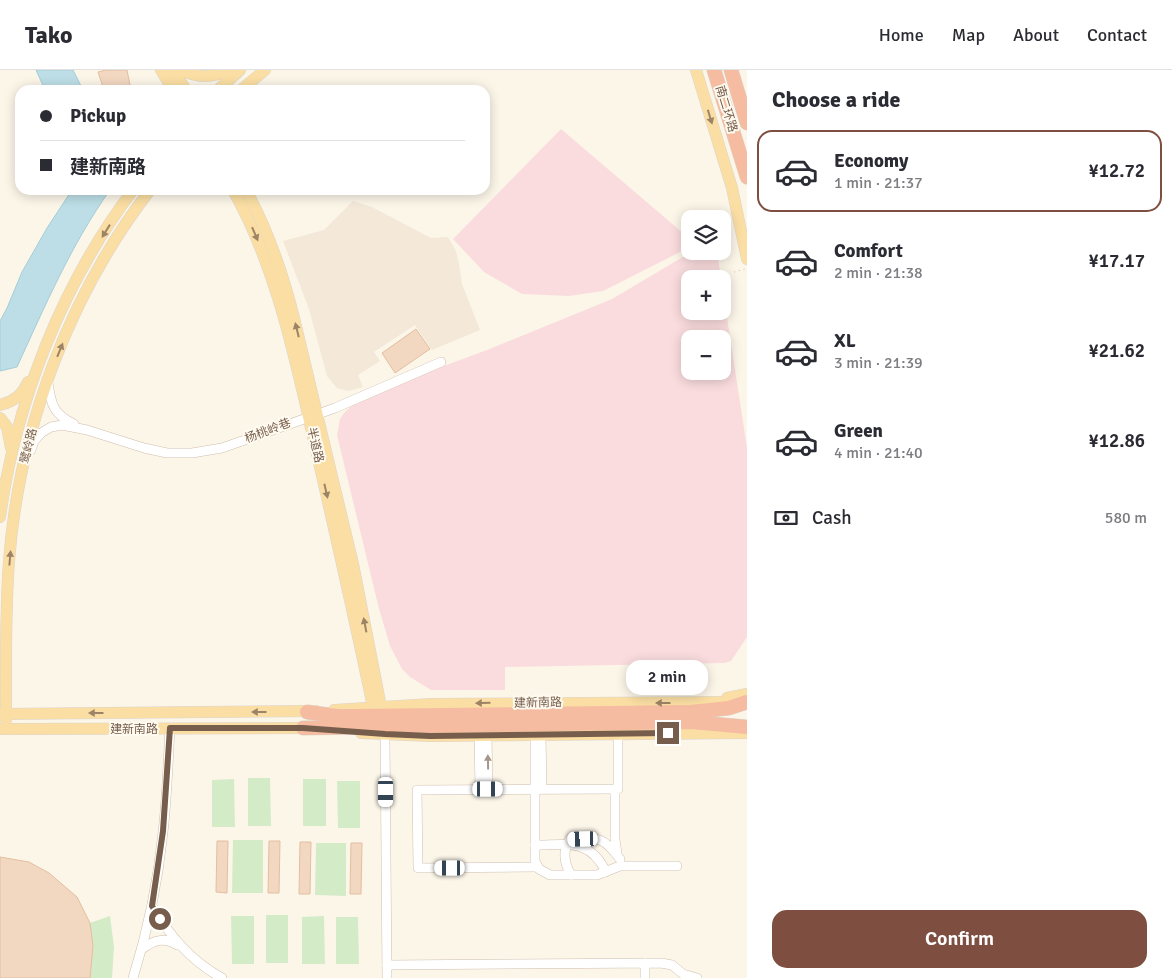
<!DOCTYPE html>
<meta charset="utf-8">
<style>
:root{--surface:#fff;--page:#f2f2f3;--text:#2b2b33;--muted:#7c7c81;--line:#e1e1e2;--accent:#7e4e40}
body{margin:0;font-family:Signika,"Noto Sans SC",sans-serif;background:var(--page);color:var(--text);height:100vh;display:flex;flex-direction:column;font-size:19px;white-space:nowrap}
*{box-sizing:border-box;margin:0}
p{font-size:16px;color:var(--muted)}
.icon{flex:none;width:28px;height:28px;fill:none;stroke:currentColor;stroke-width:2;stroke-linecap:round;stroke-linejoin:round}
.map{position:relative;flex:1;overflow:hidden}
.drawer{display:flex;flex-direction:column;background:var(--surface);width:425px}
.drawer>*{flex:none}
.hud{position:absolute;left:15px;top:15px;width:475px;height:110px;border-radius:15px;box-shadow:0 2px 12px #0003;display:grid;align-content:center;height:110px;padding:0 25px;background:var(--surface)}
.controls{position:absolute;left:681px;top:140px;display:grid;gap:10px}
.controls a{display:grid;place-items:center;width:50px;height:50px;border-radius:10px;background:var(--surface);box-shadow:0 2px 12px #0003;font-size:25px}
.end{position:absolute;width:22px;height:22px;margin:-11px;border:6px solid #775e4c;background:#fff;box-shadow:0 0 0 2px #fff}
.from{border-radius:50%}
.bubble{position:absolute;height:35px;border-radius:15px;background:var(--surface);box-shadow:0 2px 12px #0003;font-size:16px;font-weight:600;line-height:35px;text-align:center}
.car{position:absolute;width:15px;height:30px;margin:-15px -8px;border-radius:6px;box-shadow:0 0 4px 1px #0007;background:linear-gradient(#fff 24%,#345 0 40%,#fff 0 76%,#345 0 86%,#fff 0)}
.hud b{display:flex;align-items:center;gap:18px;height:48px;font-size:19px}
.hud b+b{border-top:1px solid var(--line)}
.hud i{width:12px;height:12px;background:var(--text)}
ul{padding:0;list-style:none}
li{display:flex;align-items:center;gap:15px;height:82px;margin:0 10px 8px;padding:0 15px;border:2px solid transparent;border-radius:15px}
li div{flex:1}
li b{display:block;font-size:19px}
li em{font-style:normal;font-weight:600}
li.active{border-color:var(--accent)}
li>.icon{width:45px;height:45px;stroke-width:1.5}
h2{padding:0 25px;font-size:22px;line-height:60px}
.pay{display:flex;align-items:center;gap:12px;height:55px;padding:0 25px;font-size:19px}
.pay p{margin-inline-start:auto}
.action{display:flex;gap:10px;margin-top:auto;padding:10px 25px}
.action a{flex:1;height:58px;border-radius:15px;background:var(--accent);color:#fff;font-size:20px;font-weight:600;line-height:58px;text-align:center}
header{display:flex;align-items:center;gap:30px;box-sizing:border-box;height:70px;padding:0 25px;background:var(--surface);border-bottom:1px solid var(--line)}
header strong{font-size:24px}
nav{display:flex;gap:28px;margin-inline-start:auto;font-size:18px}
main{display:flex;flex:1;min-height:0}
.map>svg:first-child{display:block}
</style>
<header>
<strong>Tako</strong>
<nav><a>Home</a><a>Map</a><a>About</a><a>Contact</a></nav>
</header>
<main>
<div class="map">
<svg width="747" height="908" viewBox="0 0 747 908">
<rect width="100%" height="100%" fill="#fcf6e9"/>
<path fill="#f4e8d8" d="M 353,131 L 372,137 L 431,168 L 448,167 L 456,181 L 459,194 L 462,214 L 480,260 L 432,280 L 415,255 L 374,282 L 380,291 L 358,305 L 363,317 L 348,321 L 337,318 L 327,306 L 309,239 L 283,171 L 324,160 Z"/>
<g fill="#fadcde" fill-rule="evenodd">
<path d="M 561,59 L 690,169 L 690,177 L 603,221 L 569,226 L 522,224 L 484,202 L 453,169 Z"/>
<path d="M 693,181 L 717,181 L 721,209 L 690,209 L 690,241 L 722,241 L 723,221 L 747,378 L 747,567 L 731,591 L 725,593 L 505,597 L 505,620 L 431,620 L 410,607 L 402,599 L 390,576 L 378,535 L 337,365 L 340,349 L 344,343 L 353,334 L 406,310 L 487,280 L 612,229 ZM 690,269 L 722,269 L 722,301 L 690,301 Z"/>
</g>
<g fill="#d4ebc7">
<path d="M 248,708 L 270,708 L 271,756 L 248,756 Z"/>
<path d="M 234,709 L 235,757 L 212,757 L 212,710 Z"/>
<rect x="303" y="709" width="23" height="47"/>
<path d="M 337,711 L 360,711 L 360,758 L 338,758 Z"/>
<path d="M 233,770 L 263,770 L 263,823 L 232,823 Z"/>
<path d="M 316,773 L 346,773 L 346,826 L 315,825 Z"/>
<rect x="266" y="845" width="22" height="48"/>
<path d="M 110,846 L 114,877 L 112,908 L 90,908 L 93,876 L 90,853 Z"/>
<path d="M 231,846 L 254,846 L 254,894 L 232,894 Z"/>
<path d="M 324,846 L 325,894 L 302,894 L 302,847 Z"/>
<path d="M 336,847 L 358,847 L 359,894 L 336,894 Z"/>
</g>
<g fill="#bddee6" stroke="#a3cdd8">
<path d="M 36,0 L 73,0 L 83,20 L 45,20 Z"/>
<path d="M 72,120 L 110,120 C 71,175 45,236 17,297 L 0,301 L 0,251 L 7,238 L 22,202 L 47,158 Z"/>
</g>
<g fill="#f2d7c1" stroke="#e4bea1">
<path d="M 106,0 L 127,0 L 131,20 L 104,20 L 98,2 Z"/>
<path d="M 416,259 L 430,279 L 395,303 L 382,283 Z"/>
<path d="M 217,771 L 228,771 L 227,823 L 216,822 Z"/>
<path d="M 269,771 L 280,771 L 279,823 L 268,823 Z"/>
<path d="M 300,772 L 311,772 L 310,824 L 299,824 Z"/>
<path d="M 351,773 L 362,773 L 361,824 L 350,824 Z"/>
<path d="M 0,787 L 29,792 L 49,803 L 77,827 L 90,853 L 93,876 L 90,908 L 0,908 Z"/>
</g>
<g fill="none" stroke-linecap="round" stroke-linejoin="round">
<g stroke="#cfbeae" stroke-width="10">
<g id="minor">
<path d="M 48,313 C 51,334 53,344 74,354"/>
<path d="M 31,380 L 34,371 L 41,363 L 51,357 L 62,355 L 87,360 L 144,378 L 167,383 L 192,383 L 222,378 L 335,338 L 441,292"/>
<path d="M 385,664 L 387,908"/>
<path d="M 479,665 L 480,719"/>
<path d="M 487,665 L 488,719"/>
<path d="M 535,665 L 535,791 L 539,799 L 550,805 L 597,805 L 620,796 L 677,796"/>
<path d="M 541,665 L 542,719"/>
<path d="M 615,719 L 615,770 L 617,783"/>
<path d="M 535,775 C 567,775 590,768 606,802"/>
<path d="M 538,797 L 418,798 L 417,720 L 618,719 L 618,664"/>
<path d="M 571,805 C 564,793 562,781 570,769 C 598,768 602,765 620,789"/>
<path d="M 152,836 C 170,866 191,891 222,908"/>
<path d="M 142,879 C 154,870 164,867 177,875"/>
<path d="M 387,895 L 661,893 L 672,895 L 683,904 L 697,908"/>
<path d="M 133,908 C 148,860 158,812 163,762 C 167,728 168,693 170,658"/>
<path d="M 645,908 L 645,893"/>
</g>
</g>
<g stroke="#dcd5d0" stroke-width="12">
<g id="major">
<path d="M 161,0 L 173,20"/>
<path d="M 173,0 L 186,20"/>
<path d="M 181,0 C 198,8 212,8 230,0"/>
<path d="M 696,0 L 732,118 L 747,189"/>
<path d="M 218,20 L 240,0"/>
<path d="M 241,20 L 265,0"/>
<path d="M 233,120 C 277,198 295,289 315,375 C 335,462 355,550 373,637"/>
<path d="M 246,120 C 268,160 283,204 294,248 L 353,494 L 381,637"/>
<path d="M 0,335 C 13,332 23,324 28,312"/>
<path d="M 0,348 L 7,357 L 11,378"/>
<path d="M 0,447 C 16,331 62,214 133,120"/>
<path d="M 727,628 L 747,624"/>
<path d="M 334,640 L 431,634 L 735,632"/>
<path d="M 0,644 L 316,641"/>
<path d="M 6,650 C 6,597 5,544 9,491 C 19,359 69,225 150,120"/>
<path d="M 0,659 L 311,658"/>
<path d="M 361,663 L 430,666 L 747,663"/>
</g>
</g>
<g stroke="#dcd5d0" stroke-width="15">
<g id="highway">
<path d="M 714,0 L 747,107"/>
<path d="M 731,0 L 747,53"/>
<path d="M 307,642 L 337,646 L 356,646 L 691,642 L 729,638 L 747,632"/>
<path d="M 303,658 L 691,652 L 747,657"/>
</g>
</g>
<path stroke="#d7baa3" stroke-width="1" stroke-dasharray="1 4" stroke-linecap="butt" d="M 734,202 L 745,199"/>
<use href="#minor" stroke="#fff" stroke-width="9"/>
<use href="#major" stroke="#fadea3" stroke-width="11"/>
<use href="#highway" stroke="#f5bca1" stroke-width="14"/>
</g>
<defs><path id="oneway-solid" d="M-6-.8H1V-3.2L6.5 0L1 3.2V.8H-6Z" transform="scale(1.25)"/></defs>
<g fill="#9e8466">
<use href="#oneway-solid" transform="translate(710 47) rotate(73)"/>
<use href="#oneway-solid" transform="translate(106 161) rotate(122)"/>
<use href="#oneway-solid" transform="translate(255 164) rotate(67)"/>
<use href="#oneway-solid" transform="translate(297 260) rotate(-104)"/>
<use href="#oneway-solid" transform="translate(60 280) rotate(-68)"/>
<use href="#oneway-solid" transform="translate(326 421) rotate(77)"/>
<use href="#oneway-solid" transform="translate(10 488) rotate(-85)"/>
<use href="#oneway-solid" transform="translate(365 555) rotate(-101)"/>
<use href="#oneway-solid" transform="translate(483 633) rotate(179)"/>
<use href="#oneway-solid" transform="translate(663 633) rotate(-180)"/>
<use href="#oneway-solid" transform="translate(259 642) rotate(180)"/>
<use href="#oneway-solid" transform="translate(96 643) rotate(180)"/>
</g>
<use fill="#a7968b" href="#oneway-solid" transform="translate(488 692) rotate(-91)"/>
<g fill="none" stroke-linecap="round" stroke-linejoin="round">
<path stroke="#775e4c" stroke-width="6" d="M 160,849 L 152,836 L 163,761 L 170,658 L 303,658 L 385,664 L 430,666 L 668,663"/>
</g>
<g text-anchor="middle" dominant-baseline="central" stroke-width="4" stroke-linejoin="round" paint-order="stroke">
<g font-size="12" fill="#775e4c" stroke="#fffaf0">
<text transform="translate(726 39) rotate(73)">南二环路</text>
<text transform="translate(268 361) rotate(-21)">杨桃岭巷</text>
<text transform="translate(315 375) rotate(77)">半道路</text>
<text transform="translate(29 376) rotate(-76)">鹭岭路</text>
<text transform="translate(538 633) rotate(-1)">建新南路</text>
<text x="134" y="659">建新南路</text>
</g>
</g>
</svg>
<div class="controls">
<a><svg class="icon" aria-label="layers" viewBox="0 0 24 24"><path d="M12 4l9 5-9 5-9-5zM3 14l9 5 9-5"/></svg></a>
<a>+</a>
<a>−</a>
</div>
<i class="end from" style="left:160px;top:849px"></i>
<i class="end" style="left:668px;top:663px"></i>
<div class="bubble" style="left:626px;top:590px;width:82px">2 min</div>
<i class="car" style="left:488px;top:719px;rotate:90deg"></i>
<i class="car" style="left:386px;top:722px;rotate:180deg"></i>
<i class="car" style="left:583px;top:769px;rotate:268deg"></i>
<i class="car" style="left:450px;top:798px;rotate:270deg"></i>
<div class="hud">
<b><i class="from"></i>Pickup</b>
<b><i></i>建新南路</b>
</div>
</div>
<section class="drawer">
<h2>Choose a ride</h2>
<ul>
<li class="active"><svg class="icon" aria-label="car" viewBox="0 0 24 24"><path d="M5 17H2v-5l4-1 3-4h7l3 4 3 1v5h-3M9 17h6M6 11h13"/><circle cx="7" cy="17" r="2"/><circle cx="17" cy="17" r="2"/></svg><div><b>Economy</b><p>1 min · 21:37</p></div><em>¥12.72</em></li>
<li><svg class="icon" aria-label="car" viewBox="0 0 24 24"><path d="M5 17H2v-5l4-1 3-4h7l3 4 3 1v5h-3M9 17h6M6 11h13"/><circle cx="7" cy="17" r="2"/><circle cx="17" cy="17" r="2"/></svg><div><b>Comfort</b><p>2 min · 21:38</p></div><em>¥17.17</em></li>
<li><svg class="icon" aria-label="car" viewBox="0 0 24 24"><path d="M5 17H2v-5l4-1 3-4h7l3 4 3 1v5h-3M9 17h6M6 11h13"/><circle cx="7" cy="17" r="2"/><circle cx="17" cy="17" r="2"/></svg><div><b>XL</b><p>3 min · 21:39</p></div><em>¥21.62</em></li>
<li><svg class="icon" aria-label="car" viewBox="0 0 24 24"><path d="M5 17H2v-5l4-1 3-4h7l3 4 3 1v5h-3M9 17h6M6 11h13"/><circle cx="7" cy="17" r="2"/><circle cx="17" cy="17" r="2"/></svg><div><b>Green</b><p>4 min · 21:40</p></div><em>¥12.86</em></li>
</ul>
<div class="pay"><svg class="icon" aria-label="cash" viewBox="0 0 24 24"><path d="M3 7h18v10H3z"/><circle cx="12" cy="12" r="2"/></svg>Cash<p>580 m</p></div>
<div class="action"><a>Confirm</a></div>
</section>
</main>
